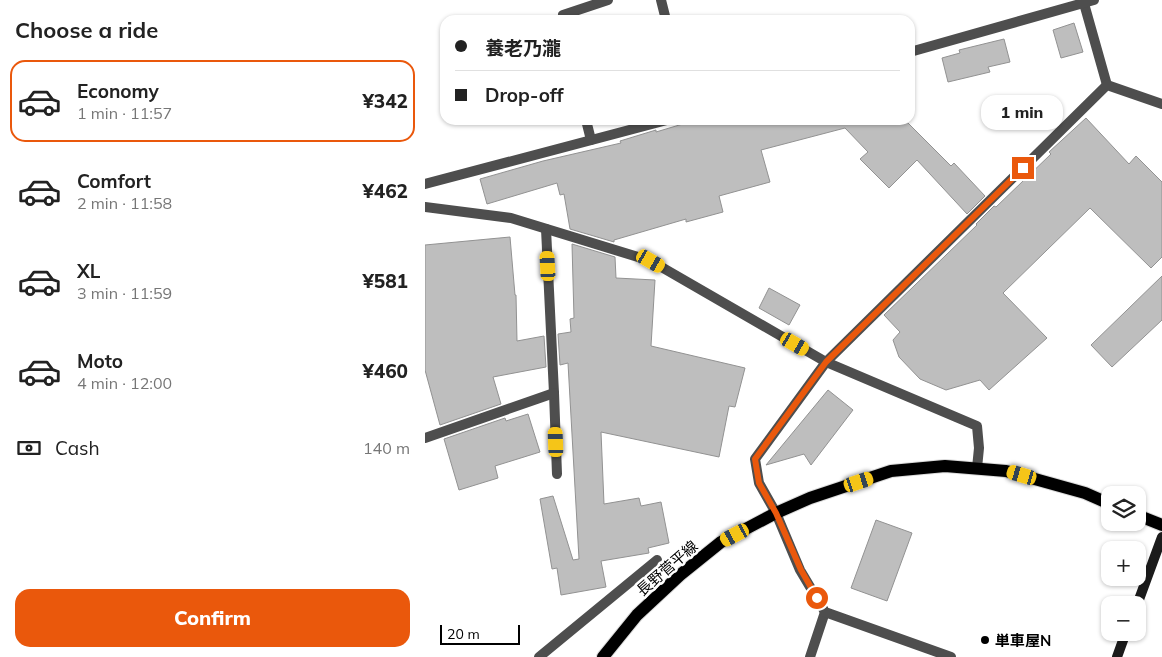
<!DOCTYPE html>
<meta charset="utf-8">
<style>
:root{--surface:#fff;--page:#f6f6f6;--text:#222;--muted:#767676;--line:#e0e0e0;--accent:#ea580c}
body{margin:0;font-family:Mulish,"Noto Sans JP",sans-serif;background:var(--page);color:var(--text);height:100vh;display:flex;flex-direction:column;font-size:19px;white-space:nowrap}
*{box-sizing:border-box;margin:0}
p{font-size:16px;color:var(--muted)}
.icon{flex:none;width:28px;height:28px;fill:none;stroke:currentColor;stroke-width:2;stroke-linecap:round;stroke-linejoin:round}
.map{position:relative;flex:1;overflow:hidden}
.side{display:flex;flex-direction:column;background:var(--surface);width:425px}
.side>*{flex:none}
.top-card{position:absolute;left:15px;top:15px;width:475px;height:110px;border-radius:15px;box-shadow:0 1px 4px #0004;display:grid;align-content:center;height:110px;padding:0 15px;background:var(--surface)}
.controls{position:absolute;left:676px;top:486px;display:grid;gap:10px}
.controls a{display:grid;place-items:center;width:45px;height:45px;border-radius:10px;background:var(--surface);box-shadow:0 1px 4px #0004;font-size:25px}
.scale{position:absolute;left:15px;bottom:12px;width:80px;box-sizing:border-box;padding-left:5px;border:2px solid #000;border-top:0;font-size:14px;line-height:18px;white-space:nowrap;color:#000;-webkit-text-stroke:4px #fff;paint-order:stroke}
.end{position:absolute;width:22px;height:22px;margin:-11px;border:6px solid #ea580c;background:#fff;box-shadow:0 0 0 2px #fff}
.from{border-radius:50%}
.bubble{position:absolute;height:35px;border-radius:15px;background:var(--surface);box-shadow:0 1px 4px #0004;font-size:16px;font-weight:800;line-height:35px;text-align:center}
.car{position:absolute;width:15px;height:30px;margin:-15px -8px;border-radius:6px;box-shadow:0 0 4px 1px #0007;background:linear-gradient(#f5c518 24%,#345 0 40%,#f5c518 0 76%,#345 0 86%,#f5c518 0)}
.top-card b{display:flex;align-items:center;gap:18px;height:48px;font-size:19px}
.top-card b+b{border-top:1px solid var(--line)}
.top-card i{width:12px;height:12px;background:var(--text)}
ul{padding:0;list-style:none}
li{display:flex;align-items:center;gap:15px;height:82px;margin:0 10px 8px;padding:0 5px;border:2px solid transparent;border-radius:15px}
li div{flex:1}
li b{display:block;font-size:19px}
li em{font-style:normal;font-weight:800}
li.selected{border-color:var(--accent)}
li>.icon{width:45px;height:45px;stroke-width:1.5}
h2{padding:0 15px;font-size:22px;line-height:60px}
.pay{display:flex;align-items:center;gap:12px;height:55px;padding:0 15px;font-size:19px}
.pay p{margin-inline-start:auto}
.cta{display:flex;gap:10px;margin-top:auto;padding:10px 15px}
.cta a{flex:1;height:58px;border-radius:15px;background:var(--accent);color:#fff;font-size:20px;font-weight:800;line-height:58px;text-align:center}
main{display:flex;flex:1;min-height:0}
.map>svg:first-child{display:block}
</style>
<main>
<section class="side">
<h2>Choose a ride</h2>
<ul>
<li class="selected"><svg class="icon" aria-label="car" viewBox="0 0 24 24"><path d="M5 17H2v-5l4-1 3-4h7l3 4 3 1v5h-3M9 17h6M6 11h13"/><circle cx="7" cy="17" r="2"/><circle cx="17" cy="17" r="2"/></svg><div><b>Economy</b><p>1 min · 11:57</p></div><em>¥342</em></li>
<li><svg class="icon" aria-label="car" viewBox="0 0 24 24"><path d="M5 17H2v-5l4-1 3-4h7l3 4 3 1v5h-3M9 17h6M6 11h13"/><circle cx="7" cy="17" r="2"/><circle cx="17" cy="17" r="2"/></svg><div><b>Comfort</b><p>2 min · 11:58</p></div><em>¥462</em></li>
<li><svg class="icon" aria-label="car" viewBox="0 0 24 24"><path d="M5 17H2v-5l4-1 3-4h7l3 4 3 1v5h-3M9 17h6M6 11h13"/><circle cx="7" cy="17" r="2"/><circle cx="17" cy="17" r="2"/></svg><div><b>XL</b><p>3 min · 11:59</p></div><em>¥581</em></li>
<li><svg class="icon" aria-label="car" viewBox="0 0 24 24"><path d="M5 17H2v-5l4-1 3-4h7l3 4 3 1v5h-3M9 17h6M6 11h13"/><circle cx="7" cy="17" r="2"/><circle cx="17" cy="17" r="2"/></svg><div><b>Moto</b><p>4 min · 12:00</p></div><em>¥460</em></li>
</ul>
<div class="pay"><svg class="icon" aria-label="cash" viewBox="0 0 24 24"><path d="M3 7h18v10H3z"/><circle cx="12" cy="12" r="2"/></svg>Cash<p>140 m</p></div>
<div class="cta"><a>Confirm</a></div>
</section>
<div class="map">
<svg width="737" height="657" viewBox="0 0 737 657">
<rect width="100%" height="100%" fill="#fff"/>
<g fill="#bebebe" stroke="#929292">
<path d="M 649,23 L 658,52 L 636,58 L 628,30 Z"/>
<path d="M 579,39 L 585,62 L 563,67 L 565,72 L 523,82 L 517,58 L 535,53 L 534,50 Z"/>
<path d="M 661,118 L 704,164 L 711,156 L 737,182 L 737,257 L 726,268 L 665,208 L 578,293 L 622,338 L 564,390 L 555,380 L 521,390 L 495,379 L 474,357 L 468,340 L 475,332 L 459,315 L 552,225 L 551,224 L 569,206 L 571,207 L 626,154 L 624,152 Z"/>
<path d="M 271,120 L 480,120 L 526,166 L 529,163 L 560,196 L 542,214 L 492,160 L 464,188 L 435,159 L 443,152 L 420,128 L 336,150 L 345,182 L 294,196 L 298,212 L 261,222 L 261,219 L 189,240 L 189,242 L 145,229 L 139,194 L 135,195 L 132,183 L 62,204 L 55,179 L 118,161 L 196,143 L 195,141 L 231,130 L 231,132 Z"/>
<path d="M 85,237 L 90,295 L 91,295 L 92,341 L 119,336 L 121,367 L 68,377 L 76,404 L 15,425 L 0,370 L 0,245 Z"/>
<path d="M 147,244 L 190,257 L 191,278 L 230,280 L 226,346 L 320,368 L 310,407 L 304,406 L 294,457 L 176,432 L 179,504 L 214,498 L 216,506 L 236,502 L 244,543 L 223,548 L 224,553 L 176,561 L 181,587 L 136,595 L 132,568 L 127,569 L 115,499 L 128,496 L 148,560 L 154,559 L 143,363 L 135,365 L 133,334 L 146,332 L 145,319 L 149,318 Z"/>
<path d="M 737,276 L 737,320 L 687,367 L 666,345 Z"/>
<path d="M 344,288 L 375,305 L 364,325 L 334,308 Z"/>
<path d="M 403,390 L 428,410 L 386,465 L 379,454 L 341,465 Z"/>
<path d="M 103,414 L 115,452 L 70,466 L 73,478 L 34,490 L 19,439 L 80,418 L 81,421 Z"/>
<path d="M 451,520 L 487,533 L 462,601 L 426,588 Z"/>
</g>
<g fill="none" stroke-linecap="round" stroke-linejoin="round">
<g stroke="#dbdbdb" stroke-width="14">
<g id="primary">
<path d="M 712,515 L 737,525"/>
<path d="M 178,657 L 212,615 L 255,575 L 296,542 L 351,513 L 385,498 L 466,471 L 520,466 L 581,471 L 660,493 L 685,504"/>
</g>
</g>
<g stroke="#4e4e4e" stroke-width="10">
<path d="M 236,0 L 241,20"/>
<path d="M 658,0 L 682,85"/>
<path d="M 139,20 L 138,15 L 183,0"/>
<path d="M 485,52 L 669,0"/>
<path d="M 161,120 L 166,140"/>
<path d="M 0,184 L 242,120"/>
<path d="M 0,207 L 86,218 L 226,261 L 401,362 L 552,426 L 554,448 L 552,468"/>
<path d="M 121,229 L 129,393 L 132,474"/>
<path d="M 0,438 L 129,393"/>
<path d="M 114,657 L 232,560"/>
<path d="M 385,657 L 400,612"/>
<path d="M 526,657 L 400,612 L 375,570 L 351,513 L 334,483 L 330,459 L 401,362 L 682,85 L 737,104"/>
</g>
<g stroke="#1b1b1b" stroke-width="10">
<path d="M 712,605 L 737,537"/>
<path d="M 692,657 L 701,632"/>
</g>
<use href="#primary" stroke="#000" stroke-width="12"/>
</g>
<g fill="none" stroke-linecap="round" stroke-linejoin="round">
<path stroke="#ea580c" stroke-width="6" d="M 392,598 L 376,570 L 351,513 L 334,483 L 330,459 L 401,362 L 598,168"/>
</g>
<circle fill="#000" stroke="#fff" stroke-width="2" cx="560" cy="640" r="5"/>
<g text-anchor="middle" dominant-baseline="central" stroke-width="5" stroke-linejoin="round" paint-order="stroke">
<g font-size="15" fill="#000" stroke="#fff">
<text transform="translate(242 568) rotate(-41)">長野菅平線</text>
</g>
<g font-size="15" font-weight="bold" fill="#000" stroke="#fff" text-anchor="start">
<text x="570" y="640">単車屋N</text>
</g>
</g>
</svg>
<div class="controls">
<a><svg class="icon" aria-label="layers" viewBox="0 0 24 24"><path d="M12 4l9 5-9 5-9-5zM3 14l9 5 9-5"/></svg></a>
<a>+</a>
<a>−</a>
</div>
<div class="scale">20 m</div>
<i class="end from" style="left:392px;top:598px"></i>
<i class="end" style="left:598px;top:168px"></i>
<div class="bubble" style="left:556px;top:95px;width:82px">1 min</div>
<i class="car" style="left:226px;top:261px;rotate:120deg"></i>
<i class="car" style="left:123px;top:266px;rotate:357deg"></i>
<i class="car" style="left:370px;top:344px;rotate:120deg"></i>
<i class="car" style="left:131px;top:442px;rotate:358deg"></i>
<i class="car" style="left:597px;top:475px;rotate:286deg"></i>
<i class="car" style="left:434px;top:482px;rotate:72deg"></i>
<i class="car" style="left:310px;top:535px;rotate:242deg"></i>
<div class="top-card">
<b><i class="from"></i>養老乃瀧</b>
<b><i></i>Drop-off</b>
</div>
</div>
</main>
